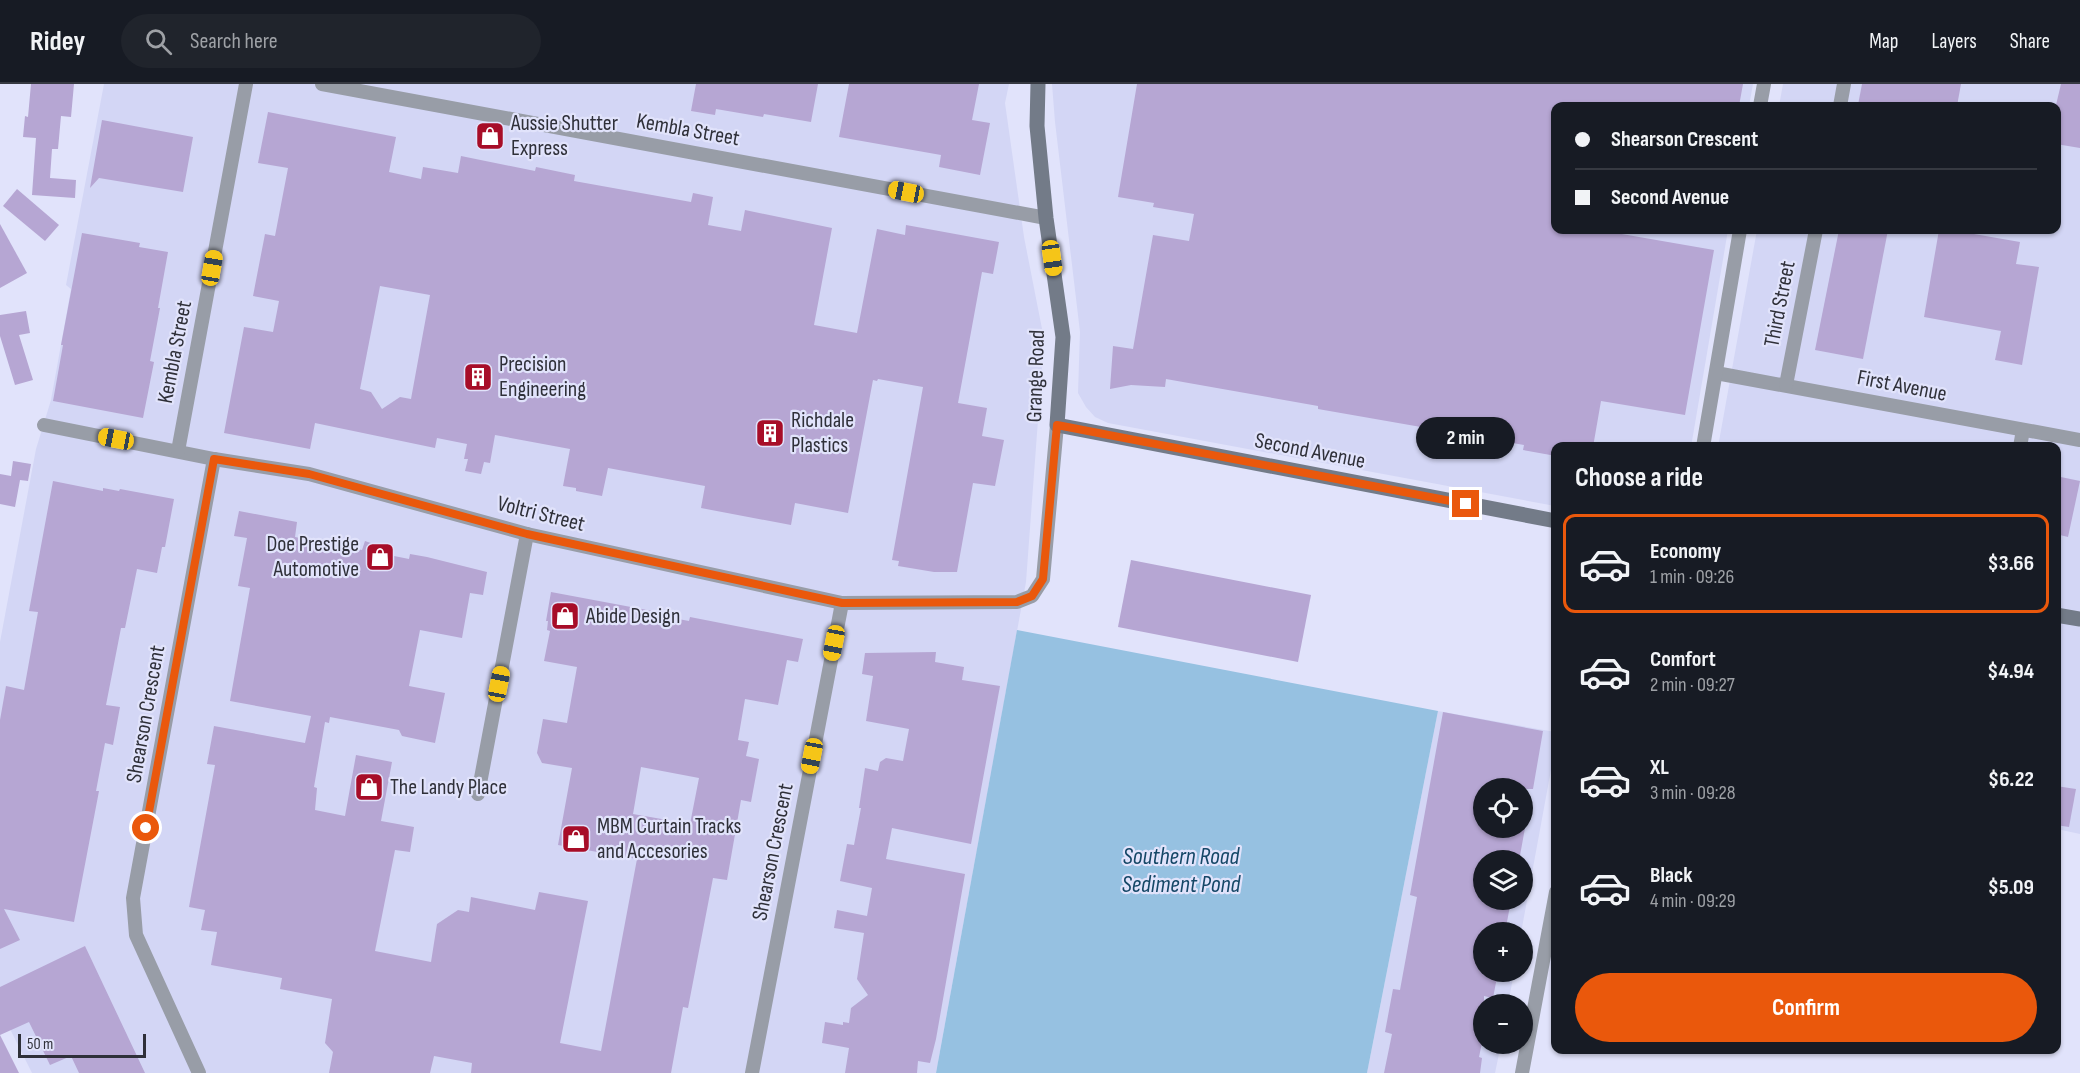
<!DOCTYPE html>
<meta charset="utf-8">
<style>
:root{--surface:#171b24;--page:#20242c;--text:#f1f3f6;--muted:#9ea1a6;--line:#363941;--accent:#ea580c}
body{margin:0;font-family:"Sofia Sans Condensed",sans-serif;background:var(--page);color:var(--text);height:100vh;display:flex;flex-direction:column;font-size:22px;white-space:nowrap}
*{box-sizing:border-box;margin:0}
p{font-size:20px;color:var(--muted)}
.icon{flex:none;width:33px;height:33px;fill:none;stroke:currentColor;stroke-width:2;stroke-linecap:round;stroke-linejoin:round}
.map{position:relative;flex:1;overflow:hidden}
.sheet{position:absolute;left:1551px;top:358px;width:510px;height:612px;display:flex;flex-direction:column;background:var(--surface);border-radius:12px;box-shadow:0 2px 4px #0004}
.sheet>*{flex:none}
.hud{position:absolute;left:1551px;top:18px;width:510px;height:132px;border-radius:12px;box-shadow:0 2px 4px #0004;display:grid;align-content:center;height:132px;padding:0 24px;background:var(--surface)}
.controls{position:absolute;left:1473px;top:694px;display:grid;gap:12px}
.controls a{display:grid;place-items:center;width:60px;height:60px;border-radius:50%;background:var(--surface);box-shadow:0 2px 4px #0004;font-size:30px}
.scale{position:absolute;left:18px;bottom:15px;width:128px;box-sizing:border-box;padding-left:6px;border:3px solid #2f3039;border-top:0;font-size:16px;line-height:21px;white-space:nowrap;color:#2f3039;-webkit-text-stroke:4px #e1e3fb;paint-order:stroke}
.end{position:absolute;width:27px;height:27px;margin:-14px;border:8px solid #ea580c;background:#fff;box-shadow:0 0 0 3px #fff}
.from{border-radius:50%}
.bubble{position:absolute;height:42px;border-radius:21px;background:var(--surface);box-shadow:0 2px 4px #0004;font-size:20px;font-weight:700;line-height:42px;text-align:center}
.car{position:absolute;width:18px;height:36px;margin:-18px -9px;border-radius:8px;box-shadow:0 0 4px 2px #0007;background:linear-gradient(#f5c518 24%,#345 0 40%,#f5c518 0 76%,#345 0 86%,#f5c518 0)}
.hud b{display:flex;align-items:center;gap:21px;height:57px;font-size:22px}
.hud b+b{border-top:2px solid var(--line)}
.hud i{width:15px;height:15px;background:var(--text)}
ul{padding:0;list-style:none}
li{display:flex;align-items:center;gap:18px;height:99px;margin:0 12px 9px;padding:0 12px;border:3px solid transparent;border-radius:12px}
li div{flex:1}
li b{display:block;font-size:22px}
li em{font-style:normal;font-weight:700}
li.current{border-color:var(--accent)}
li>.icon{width:54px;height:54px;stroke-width:1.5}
h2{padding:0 24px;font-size:27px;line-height:72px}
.button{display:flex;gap:12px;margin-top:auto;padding:12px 24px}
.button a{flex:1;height:69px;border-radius:36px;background:var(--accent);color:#fff;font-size:24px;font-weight:700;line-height:69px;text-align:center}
header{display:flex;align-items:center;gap:36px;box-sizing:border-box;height:84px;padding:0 30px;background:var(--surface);border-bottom:2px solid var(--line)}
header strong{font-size:28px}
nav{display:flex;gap:33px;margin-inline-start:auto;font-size:21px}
.search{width:420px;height:54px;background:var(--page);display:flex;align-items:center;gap:15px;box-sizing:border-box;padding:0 21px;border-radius:33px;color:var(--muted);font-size:22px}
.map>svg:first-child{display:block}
</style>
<header>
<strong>Ridey</strong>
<div class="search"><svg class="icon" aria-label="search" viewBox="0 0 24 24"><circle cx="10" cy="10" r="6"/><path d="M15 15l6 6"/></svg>Search here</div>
<nav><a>Map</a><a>Layers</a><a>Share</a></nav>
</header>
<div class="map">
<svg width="2080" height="989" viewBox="0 0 2080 989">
<rect width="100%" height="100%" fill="#e1e3fb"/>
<g fill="#d3d6f5" fill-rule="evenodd">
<path d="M 104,0 L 1009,0 L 1005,19 L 1024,153 L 1044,255 L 1026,498 L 936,989 L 32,989 L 0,925 L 0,558 L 36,365 L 51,316 L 71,205 L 66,201 Z"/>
<path d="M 1052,0 L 1753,0 L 1749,22 L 1556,22 L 1556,146 L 1728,146 L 1691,363 L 1556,363 L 1555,422 L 1108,339 L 1095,333 L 1086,323 L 1078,309 L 1080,248 L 1055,38 Z"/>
<path d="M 1783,0 L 2080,0 L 2080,750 L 2057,745 L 2056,363 L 1718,363 L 1757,146 L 2056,146 L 2056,22 L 1779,22 Z"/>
<path d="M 1438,627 L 1555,648 L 1555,664 L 1521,849 L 1484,849 L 1484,888 L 1514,888 L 1508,921 L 1484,921 L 1484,960 L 1501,960 L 1495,989 L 1367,989 ZM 1484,705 L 1522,705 L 1522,744 L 1484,744 ZM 1484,777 L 1522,777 L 1522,816 L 1484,816 Z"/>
</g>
<path fill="#96c1e1" d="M 1017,546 L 1438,627 L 1367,989 L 936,989 Z"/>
<g fill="#b6a6d3" fill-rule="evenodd">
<path d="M 31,0 L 74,0 L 71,33 L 61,32 L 58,65 L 52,65 L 50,94 L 76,96 L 75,114 L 32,111 L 36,54 L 23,53 L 25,32 L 28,33 Z"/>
<path d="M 696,0 L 818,0 L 811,38 L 764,30 L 763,33 L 716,25 L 715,31 L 691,27 Z"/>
<path d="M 849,0 L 979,0 L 972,36 L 990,39 L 980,91 L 939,83 L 941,71 L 839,53 Z"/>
<path d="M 1137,0 L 1743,0 L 1739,22 L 1556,22 L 1556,146 L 1617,146 L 1616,149 L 1714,166 L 1685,331 L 1601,317 L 1593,363 L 1556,363 L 1556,372 L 1523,366 L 1524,361 L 1318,325 L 1318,322 L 1166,295 L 1165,303 L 1131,301 L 1110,305 L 1113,262 L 1133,265 L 1153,151 L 1189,157 L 1194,130 L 1153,123 L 1154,119 L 1118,113 Z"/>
<path d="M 1862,0 L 1961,0 L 1957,22 L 1869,22 L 1858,21 Z"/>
<path d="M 2061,0 L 2080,0 L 2080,64 L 2056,60 L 2056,21 Z"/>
<path d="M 268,28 L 396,53 L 389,88 L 421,95 L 423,83 L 458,89 L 461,72 L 535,87 L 536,83 L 575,91 L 574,97 L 691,118 L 693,109 L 713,113 L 708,141 L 741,147 L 745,126 L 832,144 L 814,241 L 857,249 L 877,145 L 905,151 L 906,141 L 999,158 L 993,190 L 982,188 L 958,319 L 987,324 L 982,352 L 1004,356 L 995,402 L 973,399 L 957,488 L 934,488 L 898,482 L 899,477 L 892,476 L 923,303 L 878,295 L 877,297 L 873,296 L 848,429 L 795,419 L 791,441 L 701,424 L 705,402 L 608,384 L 602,412 L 576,407 L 576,404 L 563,402 L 570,365 L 495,351 L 490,379 L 484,378 L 481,390 L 465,387 L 468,375 L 464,375 L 467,360 L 437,354 L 435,364 L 315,339 L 310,365 L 224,349 L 244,243 L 273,248 L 279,217 L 253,212 L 265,150 L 275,152 L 288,84 L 258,79 ZM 380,202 L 430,211 L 411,315 L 400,313 L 382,325 L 371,308 L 360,305 Z"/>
<path d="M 102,36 L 193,53 L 183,108 L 99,94 L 90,104 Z"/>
<path d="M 17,105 L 59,141 L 45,157 L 3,122 Z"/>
<path d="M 0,140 L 27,189 L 0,204 Z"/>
<path d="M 1839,146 L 1888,146 L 1863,275 L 1815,266 Z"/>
<path d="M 1939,146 L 1951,146 L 2020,158 L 2016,180 L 2039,183 L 2022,281 L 1995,276 L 2001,247 L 1924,233 Z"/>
<path d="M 82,149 L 140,159 L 139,163 L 168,168 L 158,224 L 160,224 L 150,277 L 154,278 L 143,334 L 53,317 L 63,261 L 61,261 Z"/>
<path d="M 26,227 L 30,249 L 19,251 L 33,296 L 15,301 L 0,252 L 0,231 Z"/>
<path d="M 13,377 L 31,380 L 28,397 L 20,396 L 15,423 L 0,420 L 0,390 L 11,392 Z"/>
<path d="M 2056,392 L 2080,397 L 2068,453 L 2056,450 Z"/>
<path d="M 53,397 L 103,407 L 103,404 L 119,407 L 120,405 L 174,415 L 165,463 L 162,463 L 157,489 L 137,485 L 125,544 L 121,544 L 106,621 L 120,623 L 113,661 L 105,659 L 96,707 L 99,707 L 74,838 L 4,825 L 20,856 L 0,865 L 0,636 L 6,602 L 24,606 L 38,528 L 29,527 Z"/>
<path d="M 239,427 L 297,438 L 295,453 L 362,466 L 365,457 L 382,463 L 381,467 L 394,472 L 409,475 L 410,470 L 427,473 L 487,488 L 483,511 L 470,509 L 462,554 L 420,546 L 409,602 L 445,609 L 435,659 L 402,652 L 399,646 L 330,633 L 329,639 L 325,638 L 314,703 L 317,704 L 315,726 L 345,732 L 356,671 L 392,678 L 381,737 L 414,743 L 410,768 L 395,766 L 375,867 L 431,878 L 437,840 L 458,826 L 469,828 L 471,813 L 535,826 L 539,808 L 588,817 L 560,959 L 601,967 L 637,775 L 558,761 L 572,684 L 542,679 L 537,669 L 543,635 L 567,639 L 577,583 L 544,577 L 550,547 L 547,546 L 548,537 L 546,537 L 551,508 L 663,529 L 662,532 L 689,537 L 690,533 L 803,555 L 798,578 L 787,576 L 778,621 L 745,615 L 738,656 L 749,658 L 746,672 L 759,675 L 751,718 L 741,716 L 727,796 L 713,794 L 688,924 L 683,923 L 671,989 L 471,989 L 472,979 L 434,972 L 430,989 L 329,989 L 333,968 L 325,959 L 332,915 L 280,905 L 282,894 L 211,881 L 217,848 L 201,846 L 205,826 L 189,823 L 215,681 L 207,680 L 214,642 L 305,659 L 311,632 L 230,617 L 250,504 L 238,502 L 247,454 L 234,452 ZM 641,683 L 699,694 L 690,740 L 633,730 Z"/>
<path d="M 1131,476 L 1311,511 L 1298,578 L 1118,543 Z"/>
<path d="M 936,568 L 935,578 L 964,583 L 962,596 L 1000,602 L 971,760 L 892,744 L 886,775 L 965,790 L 936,955 L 930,979 L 918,977 L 917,989 L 845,989 L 849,964 L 822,959 L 825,938 L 843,941 L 843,938 L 849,939 L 851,924 L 868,911 L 857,895 L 864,849 L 834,844 L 837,826 L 867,832 L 872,804 L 840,797 L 847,760 L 854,761 L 861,724 L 859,724 L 865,684 L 878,687 L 880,678 L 886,674 L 903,677 L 909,645 L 866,637 L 873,592 L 862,590 L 865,569 Z"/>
<path d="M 1443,628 L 1543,647 L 1533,705 L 1484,705 L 1484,744 L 1525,744 L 1519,777 L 1500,777 L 1484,774 L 1484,816 L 1511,816 L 1505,849 L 1484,849 L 1484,888 L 1498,888 L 1493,914 L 1484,912 L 1484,949 L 1479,973 L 1482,974 L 1480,989 L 1384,989 L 1392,950 L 1385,948 L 1393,905 L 1400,906 L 1417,813 L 1410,811 Z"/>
<path d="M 2056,702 L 2076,705 L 2069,743 L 2056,741 Z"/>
<path d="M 85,862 L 145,989 L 79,989 L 71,972 L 50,981 L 29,938 L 0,951 L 19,989 L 0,989 L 0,903 Z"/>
</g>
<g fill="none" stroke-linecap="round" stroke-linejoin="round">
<g stroke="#989da7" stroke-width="14">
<path d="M 322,0 L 1046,134"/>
<path d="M 1760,22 L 1764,0"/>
<path d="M 1840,22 L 1844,0"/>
<path d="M 1716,289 L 2080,356"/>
<path d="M 1786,301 L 1816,146"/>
<path d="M 44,341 L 214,375 L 309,390 L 527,450 L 842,519 L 1017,518 L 1032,512 L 1043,495 L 1057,341"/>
<path d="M 1703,363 L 1740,146"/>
<path d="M 2020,363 L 2023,346"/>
<path d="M 178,367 L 246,0"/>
<path d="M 478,710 L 527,450"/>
<path d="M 199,989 L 136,851 L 133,814 L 214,375"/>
<path d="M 752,989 L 842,519"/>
<path d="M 1522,989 L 1556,808"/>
</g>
<g stroke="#737b88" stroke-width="15">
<path d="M 1038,0 L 1037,42 L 1046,134 L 1063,253 L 1057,341 L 1556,437"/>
<path d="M 2056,531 L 2080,535"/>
</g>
</g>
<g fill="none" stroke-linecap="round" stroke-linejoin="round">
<path stroke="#ea580c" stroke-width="8" d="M 146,744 L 214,375 L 309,390 L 527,450 L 842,519 L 1017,518 L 1032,512 L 1043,495 L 1057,341 L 1466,420"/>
</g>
<defs>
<g id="shop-square" transform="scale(1.5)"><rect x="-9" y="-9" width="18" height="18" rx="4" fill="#a70d28" stroke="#e1e3fb"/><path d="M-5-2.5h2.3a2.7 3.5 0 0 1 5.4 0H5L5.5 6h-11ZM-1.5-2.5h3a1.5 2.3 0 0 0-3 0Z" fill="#fff"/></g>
<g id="building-square" transform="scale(1.5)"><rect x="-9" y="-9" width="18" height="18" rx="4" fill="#a70d28" stroke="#e1e3fb"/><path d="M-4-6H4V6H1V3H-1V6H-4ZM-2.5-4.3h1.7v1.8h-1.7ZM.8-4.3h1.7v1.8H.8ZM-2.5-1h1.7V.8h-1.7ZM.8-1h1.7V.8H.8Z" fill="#fff"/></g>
</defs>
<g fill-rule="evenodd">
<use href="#shop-square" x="490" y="52"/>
<use href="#building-square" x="478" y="293"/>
<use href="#building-square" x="770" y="349"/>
<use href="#shop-square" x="380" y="473"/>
<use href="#shop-square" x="565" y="532"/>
<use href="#shop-square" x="369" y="703"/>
<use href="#shop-square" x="576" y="755"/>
</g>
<g text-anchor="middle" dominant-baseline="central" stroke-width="4.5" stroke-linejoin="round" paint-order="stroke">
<g font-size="22" fill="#2f3039" stroke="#e1e3fb" text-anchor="start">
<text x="511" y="39">Aussie Shutter<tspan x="511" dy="25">Express</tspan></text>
<text x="499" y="280">Precision<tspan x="499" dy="25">Engineering</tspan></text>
<text x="791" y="336">Richdale<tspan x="791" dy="25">Plastics</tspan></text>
<text x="359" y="460" text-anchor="end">Doe Prestige<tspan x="359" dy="25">Automotive</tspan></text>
<text x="586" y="532">Abide Design</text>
<text x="390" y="703">The Landy Place</text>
<text x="597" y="742">MBM Curtain Tracks<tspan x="597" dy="25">and Accesories</tspan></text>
</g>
<g font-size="22" fill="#2f3039" stroke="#e1e3fb">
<text transform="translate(688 46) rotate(10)">Kembla Street</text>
<text transform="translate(1780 220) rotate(-79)">Third Street</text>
<text transform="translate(175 268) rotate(-79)">Kembla Street</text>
<text transform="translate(1036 292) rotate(-88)">Grange Road</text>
<text transform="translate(1902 302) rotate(11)">First Avenue</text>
<text transform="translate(1310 367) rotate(11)">Second Avenue</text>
<text transform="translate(541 430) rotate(14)">Voltri Street</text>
<text transform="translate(146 630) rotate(-80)">Shearson Crescent</text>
<text transform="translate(773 768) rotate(-79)">Shearson Crescent</text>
</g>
<g font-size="24" font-style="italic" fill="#154767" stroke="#e1e3fb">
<text x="1181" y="772">Southern Road<tspan x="1181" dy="28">Sediment Pond</tspan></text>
</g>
</g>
</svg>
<div class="controls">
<a><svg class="icon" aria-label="locate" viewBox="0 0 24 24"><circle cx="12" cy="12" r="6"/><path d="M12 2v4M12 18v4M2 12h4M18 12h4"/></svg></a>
<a><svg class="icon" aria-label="layers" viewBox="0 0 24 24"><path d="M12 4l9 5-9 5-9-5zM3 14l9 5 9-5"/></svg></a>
<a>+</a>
<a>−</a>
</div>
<div class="scale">50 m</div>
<i class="end from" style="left:146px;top:744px"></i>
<i class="end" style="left:1466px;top:420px"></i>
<div class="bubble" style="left:1416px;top:333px;width:99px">2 min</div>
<i class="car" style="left:906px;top:108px;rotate:281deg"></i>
<i class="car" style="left:1052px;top:174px;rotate:172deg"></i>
<i class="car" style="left:212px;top:184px;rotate:10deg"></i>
<i class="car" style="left:116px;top:355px;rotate:281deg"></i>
<i class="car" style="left:834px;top:559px;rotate:191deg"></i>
<i class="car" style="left:499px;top:600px;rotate:11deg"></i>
<i class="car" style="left:812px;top:672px;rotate:191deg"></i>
<div class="hud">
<b><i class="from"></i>Shearson Crescent</b>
<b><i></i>Second Avenue</b>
</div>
<section class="sheet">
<h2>Choose a ride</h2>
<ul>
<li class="current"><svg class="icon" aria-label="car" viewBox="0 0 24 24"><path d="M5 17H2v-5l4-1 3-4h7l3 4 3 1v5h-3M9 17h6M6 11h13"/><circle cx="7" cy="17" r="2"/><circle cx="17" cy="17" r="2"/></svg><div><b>Economy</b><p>1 min · 09:26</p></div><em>$3.66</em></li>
<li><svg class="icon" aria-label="car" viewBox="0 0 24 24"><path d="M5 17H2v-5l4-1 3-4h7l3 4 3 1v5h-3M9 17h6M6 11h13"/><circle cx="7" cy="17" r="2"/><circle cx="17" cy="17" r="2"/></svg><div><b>Comfort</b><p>2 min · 09:27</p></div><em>$4.94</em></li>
<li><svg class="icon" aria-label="car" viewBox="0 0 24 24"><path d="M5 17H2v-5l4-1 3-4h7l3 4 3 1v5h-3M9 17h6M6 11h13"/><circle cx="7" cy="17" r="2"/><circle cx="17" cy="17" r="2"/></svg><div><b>XL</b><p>3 min · 09:28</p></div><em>$6.22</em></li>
<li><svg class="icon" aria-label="car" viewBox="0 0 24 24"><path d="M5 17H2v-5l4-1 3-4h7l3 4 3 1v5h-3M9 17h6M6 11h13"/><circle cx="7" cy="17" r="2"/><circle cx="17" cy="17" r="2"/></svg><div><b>Black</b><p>4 min · 09:29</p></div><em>$5.09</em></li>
</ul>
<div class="button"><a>Confirm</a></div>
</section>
</div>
